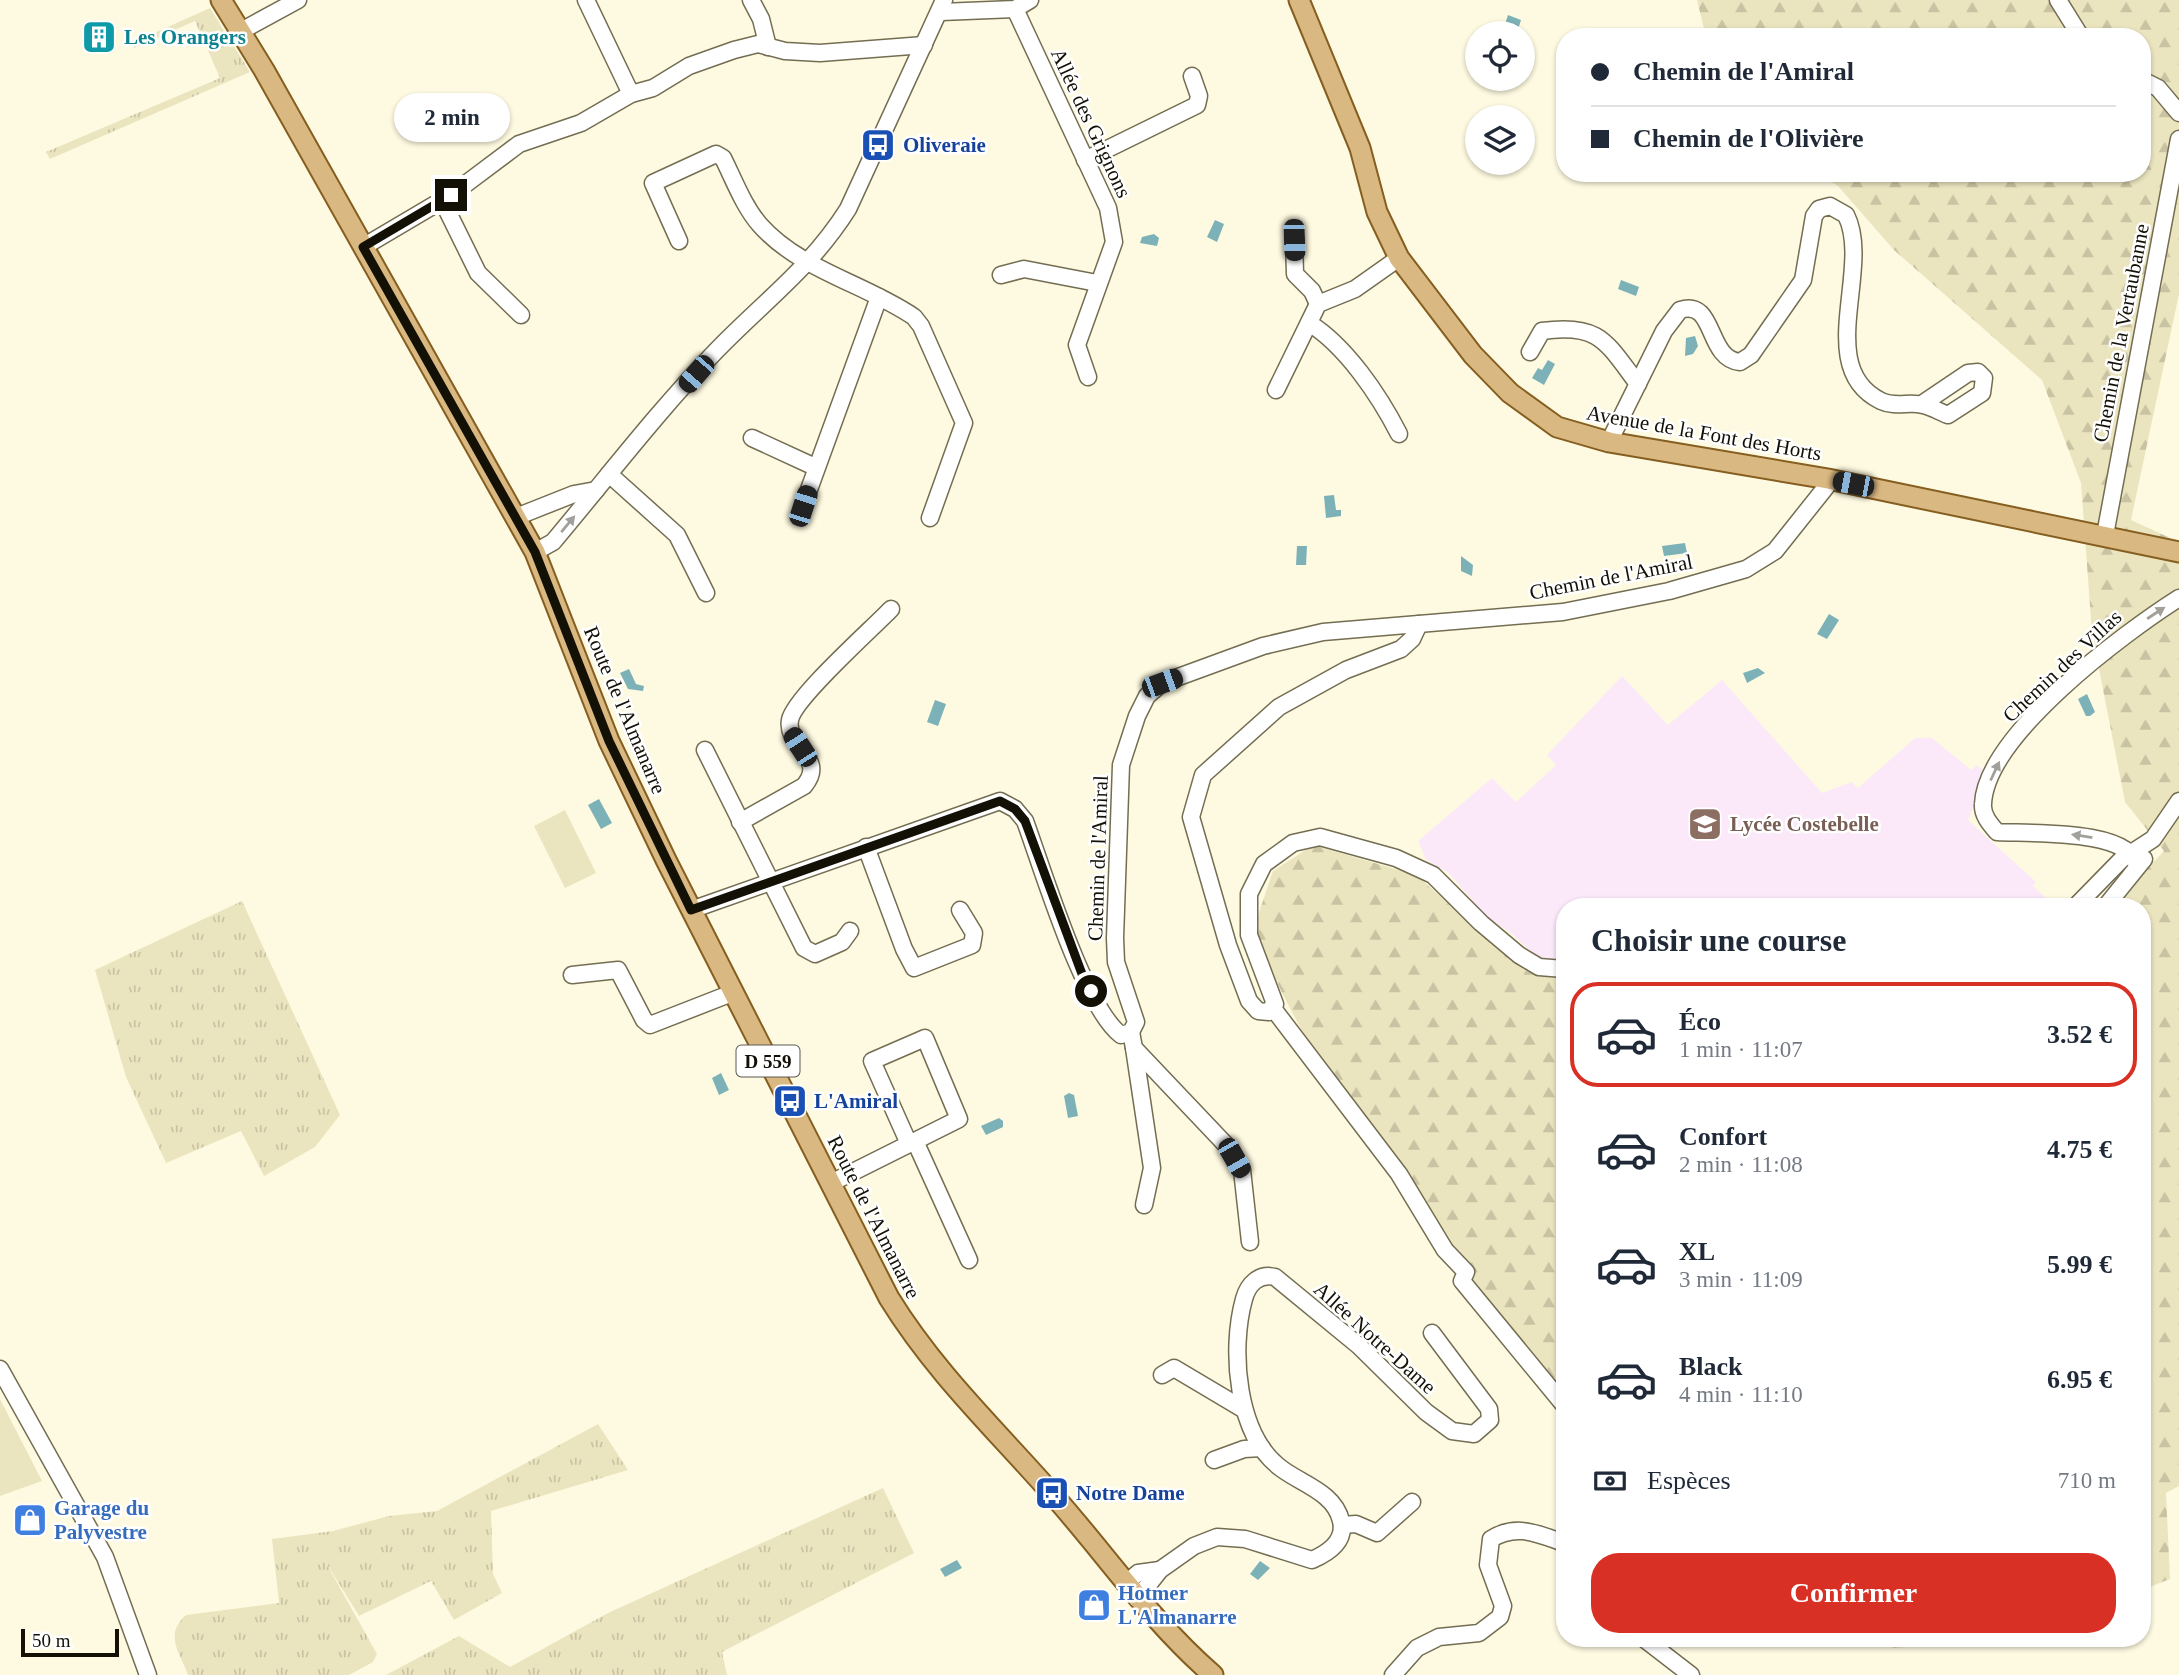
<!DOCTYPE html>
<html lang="fr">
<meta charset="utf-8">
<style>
:root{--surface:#fff;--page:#f2f2f3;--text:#1f2937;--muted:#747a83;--line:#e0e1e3;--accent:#d93025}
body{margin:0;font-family:"Times New Roman",serif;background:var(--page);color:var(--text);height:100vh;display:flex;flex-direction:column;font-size:26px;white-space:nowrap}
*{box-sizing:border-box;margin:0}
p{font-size:23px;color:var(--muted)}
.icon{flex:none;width:38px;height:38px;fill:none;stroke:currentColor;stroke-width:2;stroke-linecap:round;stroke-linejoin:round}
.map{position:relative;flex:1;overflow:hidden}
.drawer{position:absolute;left:1556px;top:898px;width:595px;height:749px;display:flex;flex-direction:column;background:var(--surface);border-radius:28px;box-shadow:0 2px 5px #0004}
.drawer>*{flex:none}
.top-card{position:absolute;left:1556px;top:28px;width:595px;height:154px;border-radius:28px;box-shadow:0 2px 5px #0004;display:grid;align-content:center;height:154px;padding:0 35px;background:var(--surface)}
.tools{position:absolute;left:1465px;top:21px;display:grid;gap:14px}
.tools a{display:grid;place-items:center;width:70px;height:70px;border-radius:50%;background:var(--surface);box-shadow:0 2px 5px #0004;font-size:35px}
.scale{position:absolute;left:21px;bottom:18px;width:98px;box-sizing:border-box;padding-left:7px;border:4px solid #131106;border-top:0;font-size:19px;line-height:24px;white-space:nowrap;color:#131106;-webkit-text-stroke:5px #fff;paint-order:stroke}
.end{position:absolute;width:32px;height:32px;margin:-16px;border:9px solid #131106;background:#fff;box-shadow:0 0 0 4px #fff}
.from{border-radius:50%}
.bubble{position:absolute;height:49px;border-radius:24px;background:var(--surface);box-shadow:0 2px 5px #0004;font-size:23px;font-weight:700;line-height:49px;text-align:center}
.car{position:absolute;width:21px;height:42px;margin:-21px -10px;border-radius:9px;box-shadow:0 0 5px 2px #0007;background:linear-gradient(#222 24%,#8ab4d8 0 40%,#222 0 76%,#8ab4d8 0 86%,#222 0)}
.top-card b{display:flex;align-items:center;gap:24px;height:66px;font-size:26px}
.top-card b+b{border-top:2px solid var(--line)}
.top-card i{width:18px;height:18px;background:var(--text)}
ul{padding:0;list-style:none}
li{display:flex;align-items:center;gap:21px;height:105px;margin:0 14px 10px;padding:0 21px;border:4px solid transparent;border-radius:28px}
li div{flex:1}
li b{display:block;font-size:26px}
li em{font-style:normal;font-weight:700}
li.current{border-color:var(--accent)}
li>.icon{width:63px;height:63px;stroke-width:1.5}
h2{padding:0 35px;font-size:32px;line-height:84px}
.pay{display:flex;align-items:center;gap:18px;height:77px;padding:0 35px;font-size:26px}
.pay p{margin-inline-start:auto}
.action{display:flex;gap:14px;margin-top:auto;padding:14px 35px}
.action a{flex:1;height:80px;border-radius:28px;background:var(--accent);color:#fff;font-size:28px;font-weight:700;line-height:80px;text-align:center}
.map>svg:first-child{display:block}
</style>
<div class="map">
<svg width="2179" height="1675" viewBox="0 0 2179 1675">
<defs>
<pattern id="grass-tufts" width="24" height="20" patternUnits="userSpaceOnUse" patternTransform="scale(1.75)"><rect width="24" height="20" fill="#ebe5bf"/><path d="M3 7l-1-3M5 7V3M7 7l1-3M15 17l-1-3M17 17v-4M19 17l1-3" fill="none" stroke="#c9c3a3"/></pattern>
<pattern id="forest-firs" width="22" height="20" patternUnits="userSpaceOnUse" patternTransform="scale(1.75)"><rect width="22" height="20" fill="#ebe5bf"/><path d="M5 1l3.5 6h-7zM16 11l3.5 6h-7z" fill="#c9c3a3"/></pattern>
</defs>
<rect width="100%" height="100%" fill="#fefae1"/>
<path fill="#fbe9fa" d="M 1622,676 L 1668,725 L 1722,680 L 1822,793 L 1852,782 L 1858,788 L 1915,738 L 1932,738 L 1971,770 L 1977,765 L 1987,773 L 1968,820 L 2036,882 L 2033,886 L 2046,898 L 2038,906 L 1564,906 L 1564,963 L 1559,964 L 1532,953 L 1510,932 L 1488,919 L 1449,873 L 1426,860 L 1418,841 L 1492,778 L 1516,802 L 1556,765 L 1547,755 Z"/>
<g fill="url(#grass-tufts)">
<path d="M 210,8 L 250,72 L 50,159 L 46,152 L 220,78 L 195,21 L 134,48 L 132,43 Z"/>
<path d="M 242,901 L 340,1115 L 315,1147 L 264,1176 L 241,1131 L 166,1163 L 126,1077 L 95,970 Z"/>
<path d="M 598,1424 L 628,1470 L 491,1511 L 493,1574 L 502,1593 L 454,1620 L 431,1581 L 359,1616 L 325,1561 L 377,1654 L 373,1662 L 349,1675 L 188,1675 C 179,1651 164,1635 186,1615 L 279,1603 L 272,1539 L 333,1531 L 389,1516 L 437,1511 Z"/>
<path d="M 883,1488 L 914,1553 L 722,1652 L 727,1675 L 386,1675 L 459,1636 L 510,1667 L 608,1613 Z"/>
</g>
<g fill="url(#forest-firs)">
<path d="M 1697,0 L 2179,0 L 2179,294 L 2131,520 L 2179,542 L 2179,1486 L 2166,1493 L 2170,1579 L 2142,1590 L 2142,906 L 2112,906 L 2164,851 L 2125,802 L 2092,633 L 2081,483 L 2042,380 L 1894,250 L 1838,186 L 1817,173 L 2142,173 L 2142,37 L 1706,37 Z"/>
<path d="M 1313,845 L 1416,875 L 1504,951 L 1554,977 L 1564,976 L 1564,1396 C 1445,1252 1327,1104 1253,930 L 1273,871 Z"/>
<path d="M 1866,1638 L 2006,1638 L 1894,1648 Z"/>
</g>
<g fill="#ebe5bf">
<path d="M 565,810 L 596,873 L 565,888 L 534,826 Z"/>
<path d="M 0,1399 L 42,1481 L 0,1496 Z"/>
</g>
<g fill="#7cb2b7">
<path d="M 1508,15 L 1521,20 L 1517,33 L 1502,33 Z"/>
<path d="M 1215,220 L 1224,224 L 1217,242 L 1207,237 Z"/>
<path d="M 1154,234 L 1159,238 L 1157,246 L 1140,243 L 1142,237 Z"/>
<path d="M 1621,280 L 1639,287 L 1636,296 L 1618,289 Z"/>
<path d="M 1695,336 L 1698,346 L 1693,354 L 1685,356 L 1686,338 Z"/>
<path d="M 1548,360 L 1555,364 L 1544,385 L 1532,378 L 1538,368 L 1542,370 Z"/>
<path d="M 1334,495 L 1336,510 L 1341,510 L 1341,516 L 1326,518 L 1324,496 Z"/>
<path d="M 1685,543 L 1687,553 L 1664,556 L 1662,546 Z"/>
<path d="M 1297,546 L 1307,546 L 1306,565 L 1296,565 Z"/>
<path d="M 1461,556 L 1473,565 L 1472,576 L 1461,571 Z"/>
<path d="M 1829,614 L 1839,620 L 1827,639 L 1817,634 Z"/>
<path d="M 1758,668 L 1765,673 L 1747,683 L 1743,673 Z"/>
<path d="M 629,669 L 636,684 L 644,686 L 643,691 L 628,689 L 620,673 Z"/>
<path d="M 2087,694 L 2095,712 L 2090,716 L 2086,716 L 2078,699 Z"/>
<path d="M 935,700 L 946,704 L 938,726 L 927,722 Z"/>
<path d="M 599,799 L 612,823 L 601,829 L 588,805 Z"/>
<path d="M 721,1073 L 729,1090 L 719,1095 L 712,1078 Z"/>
<path d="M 1069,1093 L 1074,1095 L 1078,1116 L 1068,1118 L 1064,1096 Z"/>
<path d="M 999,1118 L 1003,1121 L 1003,1127 L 986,1135 L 981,1126 Z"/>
<path d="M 957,1560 L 962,1568 L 945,1577 L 940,1569 Z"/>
<path d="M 1260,1561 L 1270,1568 L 1258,1580 L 1250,1574 Z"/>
</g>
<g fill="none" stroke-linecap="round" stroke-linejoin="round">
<g stroke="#736d52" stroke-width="19">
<g id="minor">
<path d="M 586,0 L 631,94"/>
<path d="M 751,0 L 761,19 L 768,47"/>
<path d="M 2058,0 L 2081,37"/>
<path d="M 1015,9 L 1108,208 L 1114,242 L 1077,345 L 1088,377"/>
<path d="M 941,12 L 1015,9 L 1030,0"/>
<path d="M 241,31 L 298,0"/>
<path d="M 2142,80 L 2158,88 L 2179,113"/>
<path d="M 1085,160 L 1197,105 L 1199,96 L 1192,76"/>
<path d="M 442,200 L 478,273 L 521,315"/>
<path d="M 1294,240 L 1295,274 L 1312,291 L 1318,304"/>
<path d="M 679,241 L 653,183 L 716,154 L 723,158 C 734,180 744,207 760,225 C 800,270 866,284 914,317 L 921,326 L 964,423 L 930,518"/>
<path d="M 363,247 L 451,195 L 519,144 L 581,123 L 631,94 L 653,88 L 689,66 L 734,50 L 758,44 L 785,51 L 820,53 L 924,45"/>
<path d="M 1001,275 L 1024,269 L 1097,283"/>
<path d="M 1309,323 C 1346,346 1379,395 1399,434"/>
<path d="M 1530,352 L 1542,331 C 1600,323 1606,342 1638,384"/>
<path d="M 1276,390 L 1318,304 L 1355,289 L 1399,258"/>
<path d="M 752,438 L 815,467"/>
<path d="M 1609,442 L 1664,331 L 1680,310 C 1716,298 1706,359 1740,362 L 1751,355 L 1803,280 L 1814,216 L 1819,209 L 1830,206 L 1846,215 C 1873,268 1813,368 1881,401 C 1896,408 1909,401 1923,405 C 1932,407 1940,412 1948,415 L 1982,393 L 1984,378 L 1978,372 L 1968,373 L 1922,404"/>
<path d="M 609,474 L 677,535 L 706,593"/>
<path d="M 803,506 L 879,297"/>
<path d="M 516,517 L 574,494 L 596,490"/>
<path d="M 2105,535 L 2179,139"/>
<path d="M 535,552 L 553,542 C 606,479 657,412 715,352 C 763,302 810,269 848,209 L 944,0"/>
<path d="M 1419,624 L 1412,639 L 1401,649 L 1346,670 L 1279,707 L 1203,775 L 1191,817 L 1228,945 L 1249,1001 L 1258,1011 L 1269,1012 L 1275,1004 L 1249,935 L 1249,894 L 1264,864 L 1293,843 L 1320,837 L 1396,858 L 1433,875 L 1481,923 L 1519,955 L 1539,967 L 1564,969"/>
<path d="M 705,750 L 804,948 L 815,954 L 842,942 L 850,931"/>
<path d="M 740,822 L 804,786 C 828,758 785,747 790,720 C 794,698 872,629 891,609"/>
<path d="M 866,847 L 904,949 L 914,968 L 972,945 L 974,933 L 960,910"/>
<path d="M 2137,867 C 2133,828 2026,834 1997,832 C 1990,824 1982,815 1983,804 C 1986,735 2124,633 2179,598"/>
<path d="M 2076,906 L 2122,859 L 2153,839 L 2179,801"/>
<path d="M 2106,906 L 2144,859"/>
<path d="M 691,910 L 1000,801 L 1015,809 L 1025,821 C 1043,870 1084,1007 1121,1035 L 1131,1032 L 1136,1022 L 1116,962 L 1115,938 L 1121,765 L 1137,716 L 1147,696 L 1162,683 L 1263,646 L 1323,632 L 1563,612 L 1669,591 L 1746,569 L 1775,551 L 1826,487 L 1828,479"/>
<path d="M 572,975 L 618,970 L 644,1020 L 650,1025 L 732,993"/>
<path d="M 1272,1007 L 1399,1174 L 1445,1250 L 1466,1272 L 1462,1281 L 1564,1405"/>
<path d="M 1131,1032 L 1134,1048 L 1227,1146 L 1242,1170 L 1250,1242"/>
<path d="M 1134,1048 L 1152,1168 L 1144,1205"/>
<path d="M 915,1141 L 969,1260"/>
<path d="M 831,1183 L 959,1119 L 925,1038 L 872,1061 L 909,1144"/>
<path d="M 0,1369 L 105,1557 L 148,1675"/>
<path d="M 1162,1375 L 1174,1368 L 1243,1409"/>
<path d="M 1214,1460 L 1244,1449 L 1262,1448"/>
<path d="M 1342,1525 L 1356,1524 L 1377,1533 L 1412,1502"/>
<path d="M 1125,1584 L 1138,1573 L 1160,1570"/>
<path d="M 1137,1599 L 1160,1570 L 1194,1546 L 1217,1537 L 1245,1539 L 1312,1560 C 1328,1553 1346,1541 1341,1521 C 1335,1493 1302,1484 1282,1469 C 1236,1436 1230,1349 1244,1299 C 1248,1284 1259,1273 1275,1277 L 1359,1346 L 1426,1412 L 1452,1431 L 1474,1434 L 1490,1420 L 1489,1409 L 1432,1333"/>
<path d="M 1643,1638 L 1691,1675"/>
<path d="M 1393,1675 L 1417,1648 L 1439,1637 L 1479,1633 L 1500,1617 L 1503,1606 L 1488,1565 L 1491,1539 C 1517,1523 1538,1534 1564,1543"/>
</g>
</g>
<g stroke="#855e20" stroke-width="23">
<g id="major">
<path d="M 221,0 L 264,70 L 535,552 L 609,741 L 666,860 L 889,1298 C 936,1374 995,1429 1053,1495 C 1108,1557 1150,1620 1213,1675"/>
<path d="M 1299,0 L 1360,148 L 1377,212 L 1399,258 L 1473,355 L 1510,393 L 1557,427 L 1609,442 L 1828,479 L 2179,552"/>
</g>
</g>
<use href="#minor" stroke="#fff" stroke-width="16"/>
<use href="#major" stroke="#dab882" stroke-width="19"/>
</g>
<defs><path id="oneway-solid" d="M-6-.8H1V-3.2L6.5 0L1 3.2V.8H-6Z" transform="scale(1.75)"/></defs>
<g fill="#a1a09b">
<use href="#oneway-solid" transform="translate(568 524) rotate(-50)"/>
<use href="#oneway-solid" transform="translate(2156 613) rotate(-33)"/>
<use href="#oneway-solid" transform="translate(1995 771) rotate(-65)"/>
<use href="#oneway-solid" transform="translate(2082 836) rotate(-171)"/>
</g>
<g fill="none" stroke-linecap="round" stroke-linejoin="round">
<path stroke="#131106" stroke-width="9" d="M 451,195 L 363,247 L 535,552 L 609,741 L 691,910 L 1000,801 L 1015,809 L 1025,821 L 1082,974 L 1091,991"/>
</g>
<defs>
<g id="building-square" transform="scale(1.75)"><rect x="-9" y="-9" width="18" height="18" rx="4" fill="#0f9aa8" stroke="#fff"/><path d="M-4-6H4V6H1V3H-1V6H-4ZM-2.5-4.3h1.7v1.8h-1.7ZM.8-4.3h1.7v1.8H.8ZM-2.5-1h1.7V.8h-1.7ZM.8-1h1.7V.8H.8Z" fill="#fff"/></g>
<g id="bus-square" transform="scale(1.75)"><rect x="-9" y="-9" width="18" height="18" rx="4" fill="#1a4fb4" stroke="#fff"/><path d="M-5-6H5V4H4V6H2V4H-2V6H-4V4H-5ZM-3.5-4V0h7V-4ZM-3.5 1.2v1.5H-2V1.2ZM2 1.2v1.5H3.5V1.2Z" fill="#fff"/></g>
<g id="school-square" transform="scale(1.75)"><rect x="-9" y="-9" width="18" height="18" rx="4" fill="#8d6e63" stroke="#fff"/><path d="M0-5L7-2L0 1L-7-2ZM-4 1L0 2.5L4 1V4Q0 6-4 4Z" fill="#fff"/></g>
<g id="shop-square" transform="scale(1.75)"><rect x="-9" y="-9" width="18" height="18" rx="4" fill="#3f7fe0" stroke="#fff"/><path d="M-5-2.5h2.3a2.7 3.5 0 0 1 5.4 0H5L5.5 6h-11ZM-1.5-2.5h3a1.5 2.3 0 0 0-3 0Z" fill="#fff"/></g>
</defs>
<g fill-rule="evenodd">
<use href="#building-square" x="99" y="37"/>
<use href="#bus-square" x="878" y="145"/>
<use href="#school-square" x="1705" y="824"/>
<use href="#bus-square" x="790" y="1101"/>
<use href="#bus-square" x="1052" y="1493"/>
<use href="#shop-square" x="30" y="1520"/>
<use href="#shop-square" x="1094" y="1605"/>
</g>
<g text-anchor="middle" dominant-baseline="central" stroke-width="5" stroke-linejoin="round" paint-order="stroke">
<rect fill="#fff" stroke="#5a5851" stroke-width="2" x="736.5" y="1045.5" width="63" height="31" rx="5"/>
<g font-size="19" font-weight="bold" fill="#131106">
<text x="768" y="1061">D 559</text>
</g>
<g font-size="21" font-weight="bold" fill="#0d838f" stroke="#fff" text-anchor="start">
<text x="124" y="37">Les Orangers</text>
</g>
<g font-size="21" fill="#131106" stroke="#fff">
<text transform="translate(1091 123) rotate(65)">Allée des Grignons</text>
<text transform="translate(2121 333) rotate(-79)">Chemin de la Vertaubanne</text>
<text transform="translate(1704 433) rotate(10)">Avenue de la Font des Horts</text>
<text transform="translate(1611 577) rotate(-11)">Chemin de l'Amiral</text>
<text transform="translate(2062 666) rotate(-43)">Chemin des Villas</text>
<text transform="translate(625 710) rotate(67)">Route de l'Almanarre</text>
<text transform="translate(1098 858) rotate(-88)">Chemin de l'Amiral</text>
<text transform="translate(874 1217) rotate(63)">Route de l'Almanarre</text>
<text transform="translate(1375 1338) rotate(42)">Allée Notre-Dame</text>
</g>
<g font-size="21" font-weight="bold" fill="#164399" stroke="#fff" text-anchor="start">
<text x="903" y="145">Oliveraie</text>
<text x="814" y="1101">L'Amiral</text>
<text x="1076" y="1493">Notre Dame</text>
</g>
<g font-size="21" font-weight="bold" fill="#785e54" stroke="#fff" text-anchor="start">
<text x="1730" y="824">Lycée Costebelle</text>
</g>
<g font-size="21" font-weight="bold" fill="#366cbe" stroke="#fff" text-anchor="start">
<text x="54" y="1508">Garage du<tspan x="54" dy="24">Palyvestre</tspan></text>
<text x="1118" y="1593">Hotmer<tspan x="1118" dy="24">L'Almanarre</tspan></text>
</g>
</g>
</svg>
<div class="tools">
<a><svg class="icon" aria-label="locate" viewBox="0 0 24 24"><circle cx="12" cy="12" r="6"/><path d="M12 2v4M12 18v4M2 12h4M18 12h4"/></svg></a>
<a><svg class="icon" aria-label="layers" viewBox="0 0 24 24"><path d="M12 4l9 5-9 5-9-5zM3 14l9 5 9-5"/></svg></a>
</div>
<div class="scale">50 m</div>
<i class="end from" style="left:1091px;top:991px"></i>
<i class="end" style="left:451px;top:195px"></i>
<div class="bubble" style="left:394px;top:93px;width:116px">2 min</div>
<i class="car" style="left:1294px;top:240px;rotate:178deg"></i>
<i class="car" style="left:696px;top:374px;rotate:221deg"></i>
<i class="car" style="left:1853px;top:484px;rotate:281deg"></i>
<i class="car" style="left:803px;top:506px;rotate:18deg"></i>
<i class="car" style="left:1162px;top:683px;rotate:70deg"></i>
<i class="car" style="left:800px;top:747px;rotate:327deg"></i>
<i class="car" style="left:1234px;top:1158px;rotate:150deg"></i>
<div class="top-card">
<b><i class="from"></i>Chemin de l'Amiral</b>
<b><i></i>Chemin de l'Olivière</b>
</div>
<section class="drawer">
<h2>Choisir une course</h2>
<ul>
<li class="current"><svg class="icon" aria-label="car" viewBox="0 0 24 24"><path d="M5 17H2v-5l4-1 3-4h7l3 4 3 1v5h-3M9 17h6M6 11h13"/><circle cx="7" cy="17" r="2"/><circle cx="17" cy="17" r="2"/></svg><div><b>Éco</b><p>1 min · 11:07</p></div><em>3.52 €</em></li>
<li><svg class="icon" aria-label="car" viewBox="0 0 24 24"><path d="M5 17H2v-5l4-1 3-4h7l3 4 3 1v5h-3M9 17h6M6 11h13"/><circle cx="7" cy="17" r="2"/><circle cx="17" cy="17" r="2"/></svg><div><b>Confort</b><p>2 min · 11:08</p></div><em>4.75 €</em></li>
<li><svg class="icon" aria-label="car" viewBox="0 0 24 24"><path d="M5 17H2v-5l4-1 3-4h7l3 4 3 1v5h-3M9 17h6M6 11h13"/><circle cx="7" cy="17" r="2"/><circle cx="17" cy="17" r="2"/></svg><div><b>XL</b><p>3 min · 11:09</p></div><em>5.99 €</em></li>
<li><svg class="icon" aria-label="car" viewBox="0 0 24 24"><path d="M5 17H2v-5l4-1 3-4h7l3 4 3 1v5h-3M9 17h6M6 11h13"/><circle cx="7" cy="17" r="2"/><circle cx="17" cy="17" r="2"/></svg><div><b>Black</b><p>4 min · 11:10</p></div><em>6.95 €</em></li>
</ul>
<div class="pay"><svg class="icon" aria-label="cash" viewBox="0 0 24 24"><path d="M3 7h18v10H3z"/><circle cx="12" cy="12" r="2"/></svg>Espèces<p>710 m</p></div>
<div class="action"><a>Confirmer</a></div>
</section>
</div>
